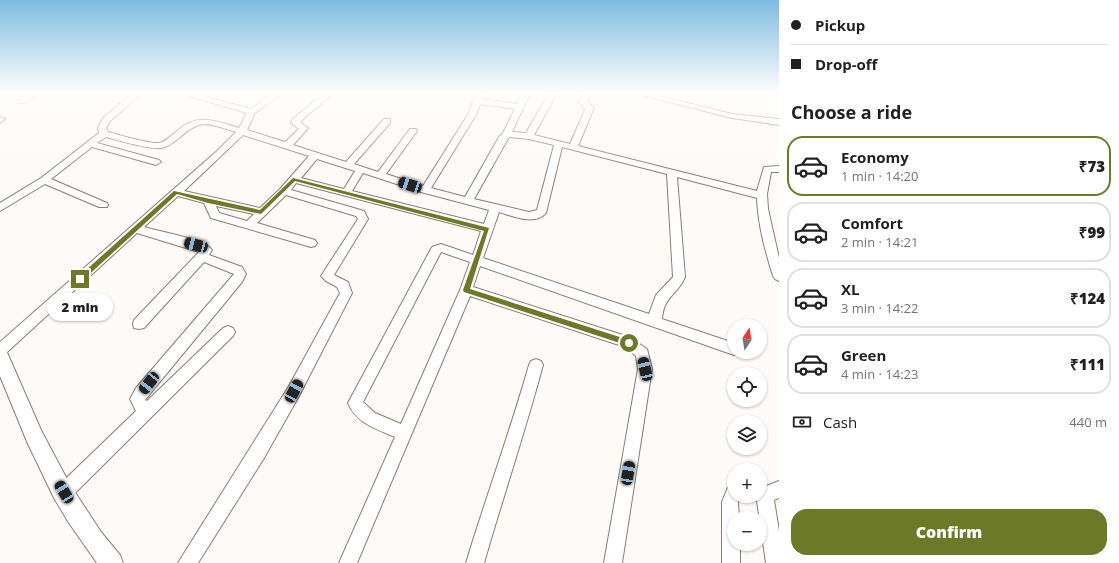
<!DOCTYPE html>
<meta charset="utf-8">
<style>
:root{--surface:#fff;--page:#f2f2f2;--text:#202124;--muted:#757577;--line:#e0e0e0;--accent:#6c7926}
body{margin:0;font-family:"Open Sans",sans-serif;background:var(--page);color:var(--text);height:100vh;display:flex;flex-direction:column;font-size:15px;white-space:nowrap}
*{box-sizing:border-box;margin:0}
p{font-size:13px;color:var(--muted)}
.icon{flex:none;width:22px;height:22px;fill:none;stroke:currentColor;stroke-width:2;stroke-linecap:round;stroke-linejoin:round}
.map{position:relative;flex:1;overflow:hidden}
.sheet{display:flex;flex-direction:column;background:var(--surface);width:340px}
.sheet>*{flex:none}
.guide{display:grid;align-content:center;height:88px;padding:0 12px;background:var(--surface)}
.needle{width:26px;rotate:12deg}
.buttons{position:absolute;left:727px;top:319px;display:grid;gap:8px}
.buttons a{display:grid;place-items:center;width:40px;height:40px;border-radius:50%;background:var(--surface);box-shadow:0 1px 3px #0004;font-size:20px}
.end{position:absolute;width:18px;height:18px;margin:-9px;border:5px solid #6c7926;background:#fff;box-shadow:0 0 0 2px #fff}
.from{border-radius:50%}
.bubble{position:absolute;height:28px;border-radius:14px;background:var(--surface);box-shadow:0 1px 3px #0004;font-size:13px;font-weight:800;line-height:28px;text-align:center}
.car{position:absolute;width:12px;height:24px;margin:-12px -6px;border-radius:5px;box-shadow:0 0 3px 1px #0007;background:linear-gradient(#222 24%,#8ab4d8 0 40%,#222 0 76%,#8ab4d8 0 86%,#222 0)}
.guide b{display:flex;align-items:center;gap:14px;height:38px;font-size:15px}
.guide b+b{border-top:1px solid var(--line)}
.guide i{width:10px;height:10px;background:var(--text)}
ul{padding:0;list-style:none}
li{display:flex;align-items:center;gap:12px;height:60px;margin:0 8px 6px;padding:0 4px;border:2px solid var(--line);border-radius:16px}
li div{flex:1}
li b{display:block;font-size:15px}
li em{font-style:normal;font-weight:800}
li.on{border-color:var(--accent)}
li>.icon{width:36px;height:36px;stroke-width:1.5}
h2{padding:0 12px;font-size:18px;line-height:48px}
.pay{display:flex;align-items:center;gap:10px;height:44px;padding:0 12px;font-size:15px}
.pay p{margin-inline-start:auto}
.primary-button{display:flex;gap:8px;margin-top:auto;padding:8px 12px}
.primary-button a{flex:1;height:46px;border-radius:16px;background:var(--accent);color:#fff;font-size:16px;font-weight:800;line-height:46px;text-align:center}
main{display:flex;flex:1;min-height:0}
.map>svg:first-child{display:block}
</style>
<main>
<div class="map">
<svg width="779" height="563" viewBox="0 0 779 563">
<rect width="100%" height="100%" fill="#fefaf8"/>
<g fill="none" stroke-linecap="round" stroke-linejoin="round">
<g stroke="#8d7d72" stroke-width="2">
<g id="minor">
<path d="M 31,93 L 40,93 L 25,103 L 19,103 L 19,99 Z"/>
<path d="M 133,93 L 142,93 L 110,121 L 106,128 L 108,132 C 119,135 149,144 159,143 C 165,142 172,135 177,131 C 197,112 216,121 239,128 L 247,113 L 179,93 L 191,93 L 251,109 L 273,93 L 282,93 L 255,113 L 247,130 L 285,142 L 299,129 L 291,123 L 293,119 L 324,93 L 333,93 L 300,122 L 308,128 L 293,145 L 346,162 L 384,119 L 390,119 L 390,123 L 354,164 L 378,172 L 410,129 L 416,129 L 417,131 L 386,174 L 423,186 L 469,113 L 476,93 L 484,93 L 482,99 L 517,104 L 522,93 L 530,93 L 512,132 L 526,133 L 549,93 L 557,93 L 534,135 L 570,144 L 585,110 L 579,102 L 584,93 L 592,93 L 587,101 L 593,107 L 593,110 L 578,146 L 757,191 L 764,167 L 779,166 L 779,172 L 771,172 L 767,194 L 768,209 L 779,258 L 779,281 L 775,279 L 773,276 C 765,250 758,225 757,198 L 677,177 L 685,277 C 677,296 664,295 662,319 L 734,343 L 734,352 L 739,352 L 734,355 L 480,266 L 473,287 L 629,337 L 647,349 L 652,369 L 622,563 L 604,563 L 638,369 L 636,356 L 625,347 L 470,296 L 357,563 L 339,563 L 395,437 C 376,429 356,423 348,403 L 432,247 L 441,244 L 473,255 L 481,231 L 296,183 L 291,190 L 357,209 L 364,211 L 368,219 L 334,275 L 348,282 L 352,293 L 299,396 L 264,458 L 198,563 L 178,563 L 289,386 L 340,293 L 337,287 L 326,281 L 321,276 L 358,219 L 356,216 L 286,195 L 257,223 L 315,240 L 317,243 L 315,246 L 311,247 L 211,218 L 204,203 L 178,196 L 144,227 C 157,231 205,239 212,250 L 209,255 L 242,267 L 246,274 L 242,282 L 145,400 L 147,401 L 223,328 L 228,326 L 233,328 L 235,332 L 233,336 L 70,498 L 64,500 L 58,498 L 56,492 L 58,486 L 136,411 L 130,399 L 136,388 L 234,274 L 204,262 L 144,328 L 139,329 L 134,328 L 133,324 L 134,320 L 199,252 L 137,233 L 5,354 L 0,356 L 0,342 L 217,151 L 236,132 C 208,124 203,117 179,138 C 174,142 168,147 161,148 C 151,150 117,140 106,137 L 97,143 L 159,160 L 161,162 L 156,165 L 92,147 L 51,179 L 107,203 L 108,205 L 107,207 L 99,207 L 45,184 L 0,211 L 0,203 L 41,178 L 99,133 L 98,128 L 103,118 ZM 480,104 L 515,109 L 503,133 L 499,137 L 465,197 L 431,188 L 477,113 ZM 243,135 L 309,156 L 280,189 L 260,208 L 184,191 ZM 509,137 L 529,139 L 554,145 L 537,210 L 529,212 L 474,199 ZM 562,147 L 667,174 L 673,277 L 656,295 L 649,314 L 483,258 L 499,212 C 513,216 534,226 546,213 ZM 317,159 L 355,171 L 344,189 L 301,178 ZM 363,173 L 421,192 L 489,210 L 484,224 L 352,191 ZM 216,206 L 254,214 L 247,221 L 219,213 ZM 441,252 L 470,262 L 460,290 L 401,424 L 375,413 L 363,402 Z"/>
<path d="M 634,93 L 647,93 L 732,114 L 779,119 L 779,125 L 732,118 Z"/>
<path d="M 0,117 L 5,119 L 0,123 Z"/>
<path d="M 536,359 L 541,361 L 543,365 C 525,432 503,497 484,563 L 466,563 C 486,497 510,432 529,365 L 531,361 Z"/>
<path d="M 779,481 L 779,498 L 774,500 L 779,531 L 779,563 L 766,563 L 757,501 L 754,500 L 752,496 L 760,496 L 760,486 L 764,487 Z"/>
<path d="M 734,485 L 734,496 L 741,496 L 738,502 L 739,518 L 734,518 L 734,544 L 740,544 L 740,563 L 722,563 L 722,502 L 728,487 Z"/>
</g>
</g>
<g stroke="#8d7d72" stroke-width="2">
<path id="major" d="M 0,347 L 6,350 L 41,430 L 69,483 L 101,532 L 120,555 L 123,563 L 97,563 L 69,523 L 54,498 L 28,444 L 0,376 Z"/>
</g>
<use href="#minor" fill="#fff" fill-rule="evenodd"/>
<use href="#major" fill="#fff" fill-rule="evenodd"/>
</g>
<linearGradient id="sky" x2="0" y2="1"><stop stop-color="#7dbce0"/><stop offset="0.54" stop-color="#fffdfc"/><stop offset="1" stop-color="#fffdfc" stop-opacity="0"/></linearGradient>
<rect width="779" height="172" fill="url(#sky)"/>
<path fill="#6c7926" d="M 293,178 L 489,228 L 470,289 L 629,340 L 632,341 L 632,345 L 629,346 L 464,292 L 463,290 L 484,231 L 295,181 L 261,214 L 208,203 L 177,194 L 82,281 L 76,279 L 174,191 L 260,210 Z"/>
</svg>
<div class="buttons">
<a><svg class="needle" viewBox="-14 -14 28 28"><path d="M0-13l5 13h-10z" fill="#e53935"/><path d="M0 13l5-13h-10z" fill="#757577"/></svg></a>
<a><svg class="icon" aria-label="locate" viewBox="0 0 24 24"><circle cx="12" cy="12" r="6"/><path d="M12 2v4M12 18v4M2 12h4M18 12h4"/></svg></a>
<a><svg class="icon" aria-label="layers" viewBox="0 0 24 24"><path d="M12 4l9 5-9 5-9-5zM3 14l9 5 9-5"/></svg></a>
<a>+</a>
<a>−</a>
</div>
<i class="end from" style="left:629px;top:343px"></i>
<i class="end" style="left:80px;top:279px"></i>
<div class="bubble" style="left:47px;top:293px;width:66px">2 min</div>
<i class="car" style="left:410px;top:185px;rotate:288deg"></i>
<i class="car" style="left:196px;top:245px;rotate:285deg"></i>
<i class="car" style="left:645px;top:369px;rotate:347deg"></i>
<i class="car" style="left:149px;top:383px;rotate:218deg"></i>
<i class="car" style="left:294px;top:391px;rotate:28deg"></i>
<i class="car" style="left:628px;top:473px;rotate:10deg"></i>
<i class="car" style="left:64px;top:492px;rotate:329deg"></i>
</div>
<section class="sheet">
<div class="guide">
<b><i class="from"></i>Pickup</b>
<b><i></i>Drop-off</b>
</div>
<h2>Choose a ride</h2>
<ul>
<li class="on"><svg class="icon" aria-label="car" viewBox="0 0 24 24"><path d="M5 17H2v-5l4-1 3-4h7l3 4 3 1v5h-3M9 17h6M6 11h13"/><circle cx="7" cy="17" r="2"/><circle cx="17" cy="17" r="2"/></svg><div><b>Economy</b><p>1 min · 14:20</p></div><em>₹73</em></li>
<li><svg class="icon" aria-label="car" viewBox="0 0 24 24"><path d="M5 17H2v-5l4-1 3-4h7l3 4 3 1v5h-3M9 17h6M6 11h13"/><circle cx="7" cy="17" r="2"/><circle cx="17" cy="17" r="2"/></svg><div><b>Comfort</b><p>2 min · 14:21</p></div><em>₹99</em></li>
<li><svg class="icon" aria-label="car" viewBox="0 0 24 24"><path d="M5 17H2v-5l4-1 3-4h7l3 4 3 1v5h-3M9 17h6M6 11h13"/><circle cx="7" cy="17" r="2"/><circle cx="17" cy="17" r="2"/></svg><div><b>XL</b><p>3 min · 14:22</p></div><em>₹124</em></li>
<li><svg class="icon" aria-label="car" viewBox="0 0 24 24"><path d="M5 17H2v-5l4-1 3-4h7l3 4 3 1v5h-3M9 17h6M6 11h13"/><circle cx="7" cy="17" r="2"/><circle cx="17" cy="17" r="2"/></svg><div><b>Green</b><p>4 min · 14:23</p></div><em>₹111</em></li>
</ul>
<div class="pay"><svg class="icon" aria-label="cash" viewBox="0 0 24 24"><path d="M3 7h18v10H3z"/><circle cx="12" cy="12" r="2"/></svg>Cash<p>440 m</p></div>
<div class="primary-button"><a>Confirm</a></div>
</section>
</main>
